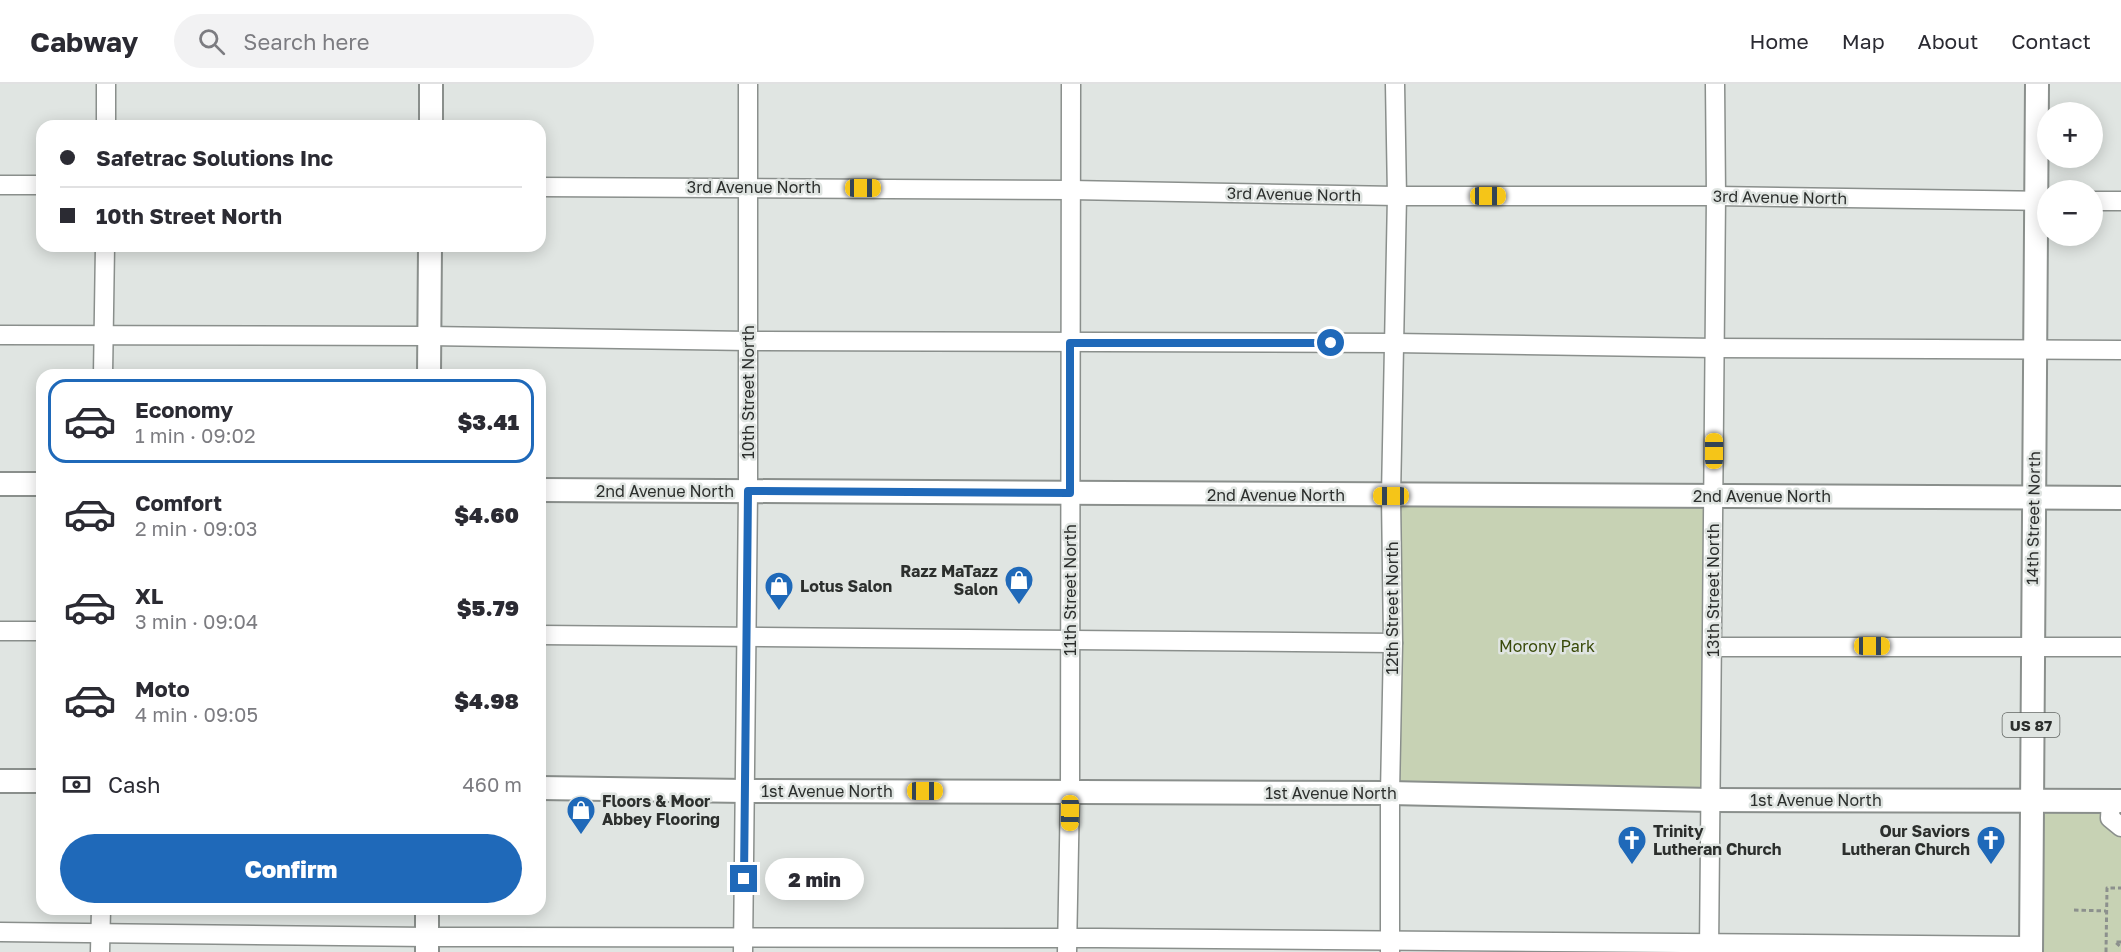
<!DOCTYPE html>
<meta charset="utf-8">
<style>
:root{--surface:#fff;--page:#f2f2f3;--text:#2b2b33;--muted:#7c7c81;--line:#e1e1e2;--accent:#1f69b9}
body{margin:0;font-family:"Golos Text",sans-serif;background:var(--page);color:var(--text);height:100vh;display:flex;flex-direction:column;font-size:22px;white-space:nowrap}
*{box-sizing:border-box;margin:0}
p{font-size:20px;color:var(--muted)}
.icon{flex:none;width:33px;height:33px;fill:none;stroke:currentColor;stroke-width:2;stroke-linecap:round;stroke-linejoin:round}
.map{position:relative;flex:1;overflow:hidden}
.details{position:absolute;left:36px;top:285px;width:510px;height:546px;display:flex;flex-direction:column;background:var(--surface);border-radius:18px;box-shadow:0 3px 15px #0003}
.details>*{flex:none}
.hud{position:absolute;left:36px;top:36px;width:510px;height:132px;border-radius:18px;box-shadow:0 3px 15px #0003;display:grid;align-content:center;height:132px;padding:0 24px;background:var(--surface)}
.buttons{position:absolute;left:2037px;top:18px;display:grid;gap:12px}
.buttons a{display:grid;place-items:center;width:66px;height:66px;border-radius:50%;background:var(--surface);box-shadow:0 3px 15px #0003;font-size:30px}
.end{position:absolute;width:27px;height:27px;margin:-14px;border:8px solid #1f69b9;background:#fff;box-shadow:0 0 0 3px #fff}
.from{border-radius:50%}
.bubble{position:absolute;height:42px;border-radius:21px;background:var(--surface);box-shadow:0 3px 15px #0003;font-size:20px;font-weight:800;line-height:42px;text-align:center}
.car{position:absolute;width:18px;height:36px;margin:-18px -9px;border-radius:8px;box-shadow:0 0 4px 2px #0007;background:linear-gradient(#f5c518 24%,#345 0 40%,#f5c518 0 76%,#345 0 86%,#f5c518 0)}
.hud b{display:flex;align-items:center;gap:21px;height:57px;font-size:22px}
.hud b+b{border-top:2px solid var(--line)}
.hud i{width:15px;height:15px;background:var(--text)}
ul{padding:10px 0 0;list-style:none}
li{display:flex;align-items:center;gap:18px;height:84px;margin:0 12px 9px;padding:0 12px;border:3px solid transparent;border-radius:18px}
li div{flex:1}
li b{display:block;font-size:22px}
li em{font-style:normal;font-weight:800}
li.current{border-color:var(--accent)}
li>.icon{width:54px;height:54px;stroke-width:1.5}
.pay{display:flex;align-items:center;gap:15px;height:66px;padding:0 24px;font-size:22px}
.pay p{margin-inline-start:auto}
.primary-button{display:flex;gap:12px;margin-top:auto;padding:12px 24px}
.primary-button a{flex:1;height:69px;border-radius:36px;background:var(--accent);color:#fff;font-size:24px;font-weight:800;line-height:69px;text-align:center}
header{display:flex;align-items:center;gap:36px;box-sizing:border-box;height:84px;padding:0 30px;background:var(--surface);border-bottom:2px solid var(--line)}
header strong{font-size:28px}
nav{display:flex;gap:33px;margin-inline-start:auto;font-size:21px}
.search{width:420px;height:54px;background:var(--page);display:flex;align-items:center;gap:15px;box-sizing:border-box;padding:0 21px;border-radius:33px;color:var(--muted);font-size:22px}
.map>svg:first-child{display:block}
</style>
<header>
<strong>Cabway</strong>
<div class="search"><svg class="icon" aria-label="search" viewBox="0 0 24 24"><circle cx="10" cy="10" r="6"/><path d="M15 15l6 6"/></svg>Search here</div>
<nav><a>Home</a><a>Map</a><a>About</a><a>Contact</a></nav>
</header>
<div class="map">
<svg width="2121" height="868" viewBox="0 0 2121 868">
<rect width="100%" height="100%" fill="#e0e5e2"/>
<g fill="#c7d2b4">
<path d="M 1391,412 L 1713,412 L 1711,716 L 1390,709 Z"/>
<path d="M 2031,717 L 2121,717 L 2121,868 L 2030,868 Z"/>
</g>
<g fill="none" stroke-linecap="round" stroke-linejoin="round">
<g stroke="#8a8f8c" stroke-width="21">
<g id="minor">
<path d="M 106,42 L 106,0"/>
<path d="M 0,101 L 42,101"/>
<path d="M 540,103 L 1071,106 L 1397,112 L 1716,112 L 2048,117"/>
<path d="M 2092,117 L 2121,117"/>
<path d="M 0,251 L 429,252 L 748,257 L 1394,259 L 1715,264 L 2121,266"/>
<path d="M 103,291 L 105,162"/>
<path d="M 0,547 L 42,547"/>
<path d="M 540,551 L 1393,559"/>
<path d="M 1712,563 L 2121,563"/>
<path d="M 2111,717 L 2110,734 L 2121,743"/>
<path d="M 0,848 L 427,853 L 1099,854 L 2031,862"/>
<path d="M 100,868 L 101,825"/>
<path d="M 743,868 L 748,407 L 748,0"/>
<path d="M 1067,868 L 1070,708 L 1071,0"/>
<path d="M 1390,868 L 1390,709 L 1393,559 L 1391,412 L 1397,112 L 1395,0"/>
<path d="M 1709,868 L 1716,112 L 1715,0"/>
</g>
</g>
<g stroke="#8a8f8c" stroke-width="26">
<g id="major">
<path d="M 431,0 L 431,42"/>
<path d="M 429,291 L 430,162"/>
<path d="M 0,400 L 42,400"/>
<path d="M 540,406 L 2121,414"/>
<path d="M 0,697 L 42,697"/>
<path d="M 540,704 L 745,707 L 1390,709 L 1711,716 L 2121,717"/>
<path d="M 427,868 L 427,825"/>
<path d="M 2031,868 L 2037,0"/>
</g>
</g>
<g stroke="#8c908d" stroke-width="3" stroke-dasharray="4.5 3" stroke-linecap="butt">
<path d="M 2074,826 L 2106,827"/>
<path d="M 2121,858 L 2115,858 L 2121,863"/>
<path d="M 2106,868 L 2107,804 L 2121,804"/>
</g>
<use href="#minor" stroke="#fff" stroke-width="18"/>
<use href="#major" stroke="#fff" stroke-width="22"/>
</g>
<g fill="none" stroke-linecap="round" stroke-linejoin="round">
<path stroke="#1f69b9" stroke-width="8" d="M 744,795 L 748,407 L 1070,409 L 1070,259 L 1331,259"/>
</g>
<defs>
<g id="shop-pin" transform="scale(1.5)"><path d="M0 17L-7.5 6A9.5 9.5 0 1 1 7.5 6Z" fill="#1f69b9" stroke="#e0e5e2"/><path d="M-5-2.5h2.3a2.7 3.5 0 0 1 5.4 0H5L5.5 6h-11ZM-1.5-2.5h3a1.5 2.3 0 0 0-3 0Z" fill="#fff"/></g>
<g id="church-pin" transform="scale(1.5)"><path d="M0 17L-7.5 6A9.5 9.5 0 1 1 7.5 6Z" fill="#1f69b9" stroke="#e0e5e2"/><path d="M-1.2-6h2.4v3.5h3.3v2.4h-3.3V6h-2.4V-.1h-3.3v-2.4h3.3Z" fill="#fff"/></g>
</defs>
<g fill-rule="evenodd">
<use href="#shop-pin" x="1019" y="496"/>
<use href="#shop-pin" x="779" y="502"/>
<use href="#shop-pin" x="581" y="726"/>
<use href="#church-pin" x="1632" y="756"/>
<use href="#church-pin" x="1991" y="756"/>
</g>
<g text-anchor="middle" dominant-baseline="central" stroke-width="5" stroke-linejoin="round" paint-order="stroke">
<rect fill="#e0e5e2" stroke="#626663" stroke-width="1.5" x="2002.5" y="629" width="57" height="24" rx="4.5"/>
<g font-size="15" font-weight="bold" fill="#2c2f2d">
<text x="2031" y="641">US 87</text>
</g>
<g font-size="16" fill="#2c2f2d" stroke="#e0e5e2">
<text x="754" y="103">3rd Avenue North</text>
<text transform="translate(1294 110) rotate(1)">3rd Avenue North</text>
<text transform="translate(1780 113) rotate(1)">3rd Avenue North</text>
<text transform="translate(748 308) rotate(-90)">10th Street North</text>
<text x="665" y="407">2nd Avenue North</text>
<text x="1276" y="411">2nd Avenue North</text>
<text x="1762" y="412">2nd Avenue North</text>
<text transform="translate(2033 434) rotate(-89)">14th Street North</text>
<text transform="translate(1070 506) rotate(-90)">11th Street North</text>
<text transform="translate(1713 506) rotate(-90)">13th Street North</text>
<text transform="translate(1392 524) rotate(-90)">12th Street North</text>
<text x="827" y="707">1st Avenue North</text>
<text x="1331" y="709">1st Avenue North</text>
<text x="1816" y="716">1st Avenue North</text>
</g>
<g font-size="16" font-weight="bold" fill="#2c2f2d" stroke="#e0e5e2" text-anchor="start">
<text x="998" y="487" text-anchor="end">Razz MaTazz<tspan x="998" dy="18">Salon</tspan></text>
<text x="800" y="502">Lotus Salon</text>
<text x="602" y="717">Floors &amp; Moor<tspan x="602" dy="18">Abbey Flooring</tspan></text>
<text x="1653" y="747">Trinity<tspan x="1653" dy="18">Lutheran Church</tspan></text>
<text x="1970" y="747" text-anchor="end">Our Saviors<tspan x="1970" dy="18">Lutheran Church</tspan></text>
</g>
<g font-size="16" fill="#384908" stroke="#e0e5e2">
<text x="1547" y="562">Morony Park</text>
</g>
</g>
</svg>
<div class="buttons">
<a>+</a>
<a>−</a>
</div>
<i class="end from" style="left:1331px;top:259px"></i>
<i class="end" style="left:744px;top:795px"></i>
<div class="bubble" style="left:765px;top:774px;width:99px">2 min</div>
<i class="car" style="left:863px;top:104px;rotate:90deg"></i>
<i class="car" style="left:1488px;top:112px;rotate:90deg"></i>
<i class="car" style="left:1714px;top:367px;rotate:0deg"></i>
<i class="car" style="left:1391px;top:412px;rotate:270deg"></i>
<i class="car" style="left:1872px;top:562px;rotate:90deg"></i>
<i class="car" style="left:925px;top:707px;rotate:90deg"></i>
<i class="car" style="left:1070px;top:729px;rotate:181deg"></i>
<div class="hud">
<b><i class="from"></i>Safetrac Solutions Inc</b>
<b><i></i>10th Street North</b>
</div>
<section class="details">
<ul>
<li class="current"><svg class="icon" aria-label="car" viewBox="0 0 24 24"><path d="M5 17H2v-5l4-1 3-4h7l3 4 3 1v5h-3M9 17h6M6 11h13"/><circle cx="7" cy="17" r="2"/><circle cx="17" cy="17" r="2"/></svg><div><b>Economy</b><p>1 min · 09:02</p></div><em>$3.41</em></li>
<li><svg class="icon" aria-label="car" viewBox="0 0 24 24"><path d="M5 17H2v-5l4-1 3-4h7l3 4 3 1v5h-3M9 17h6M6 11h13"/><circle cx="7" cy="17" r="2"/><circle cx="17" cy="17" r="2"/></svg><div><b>Comfort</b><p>2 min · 09:03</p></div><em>$4.60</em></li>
<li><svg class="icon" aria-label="car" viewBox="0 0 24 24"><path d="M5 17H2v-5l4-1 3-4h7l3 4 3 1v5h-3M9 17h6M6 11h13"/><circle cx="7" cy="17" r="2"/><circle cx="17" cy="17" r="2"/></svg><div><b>XL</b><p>3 min · 09:04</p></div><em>$5.79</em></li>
<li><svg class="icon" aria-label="car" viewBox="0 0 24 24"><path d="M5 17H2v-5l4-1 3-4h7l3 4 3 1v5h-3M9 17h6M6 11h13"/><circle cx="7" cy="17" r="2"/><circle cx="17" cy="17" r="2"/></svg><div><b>Moto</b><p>4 min · 09:05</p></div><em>$4.98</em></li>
</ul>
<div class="pay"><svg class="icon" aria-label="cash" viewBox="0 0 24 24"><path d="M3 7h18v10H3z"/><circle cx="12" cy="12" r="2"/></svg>Cash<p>460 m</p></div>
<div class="primary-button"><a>Confirm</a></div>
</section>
</div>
